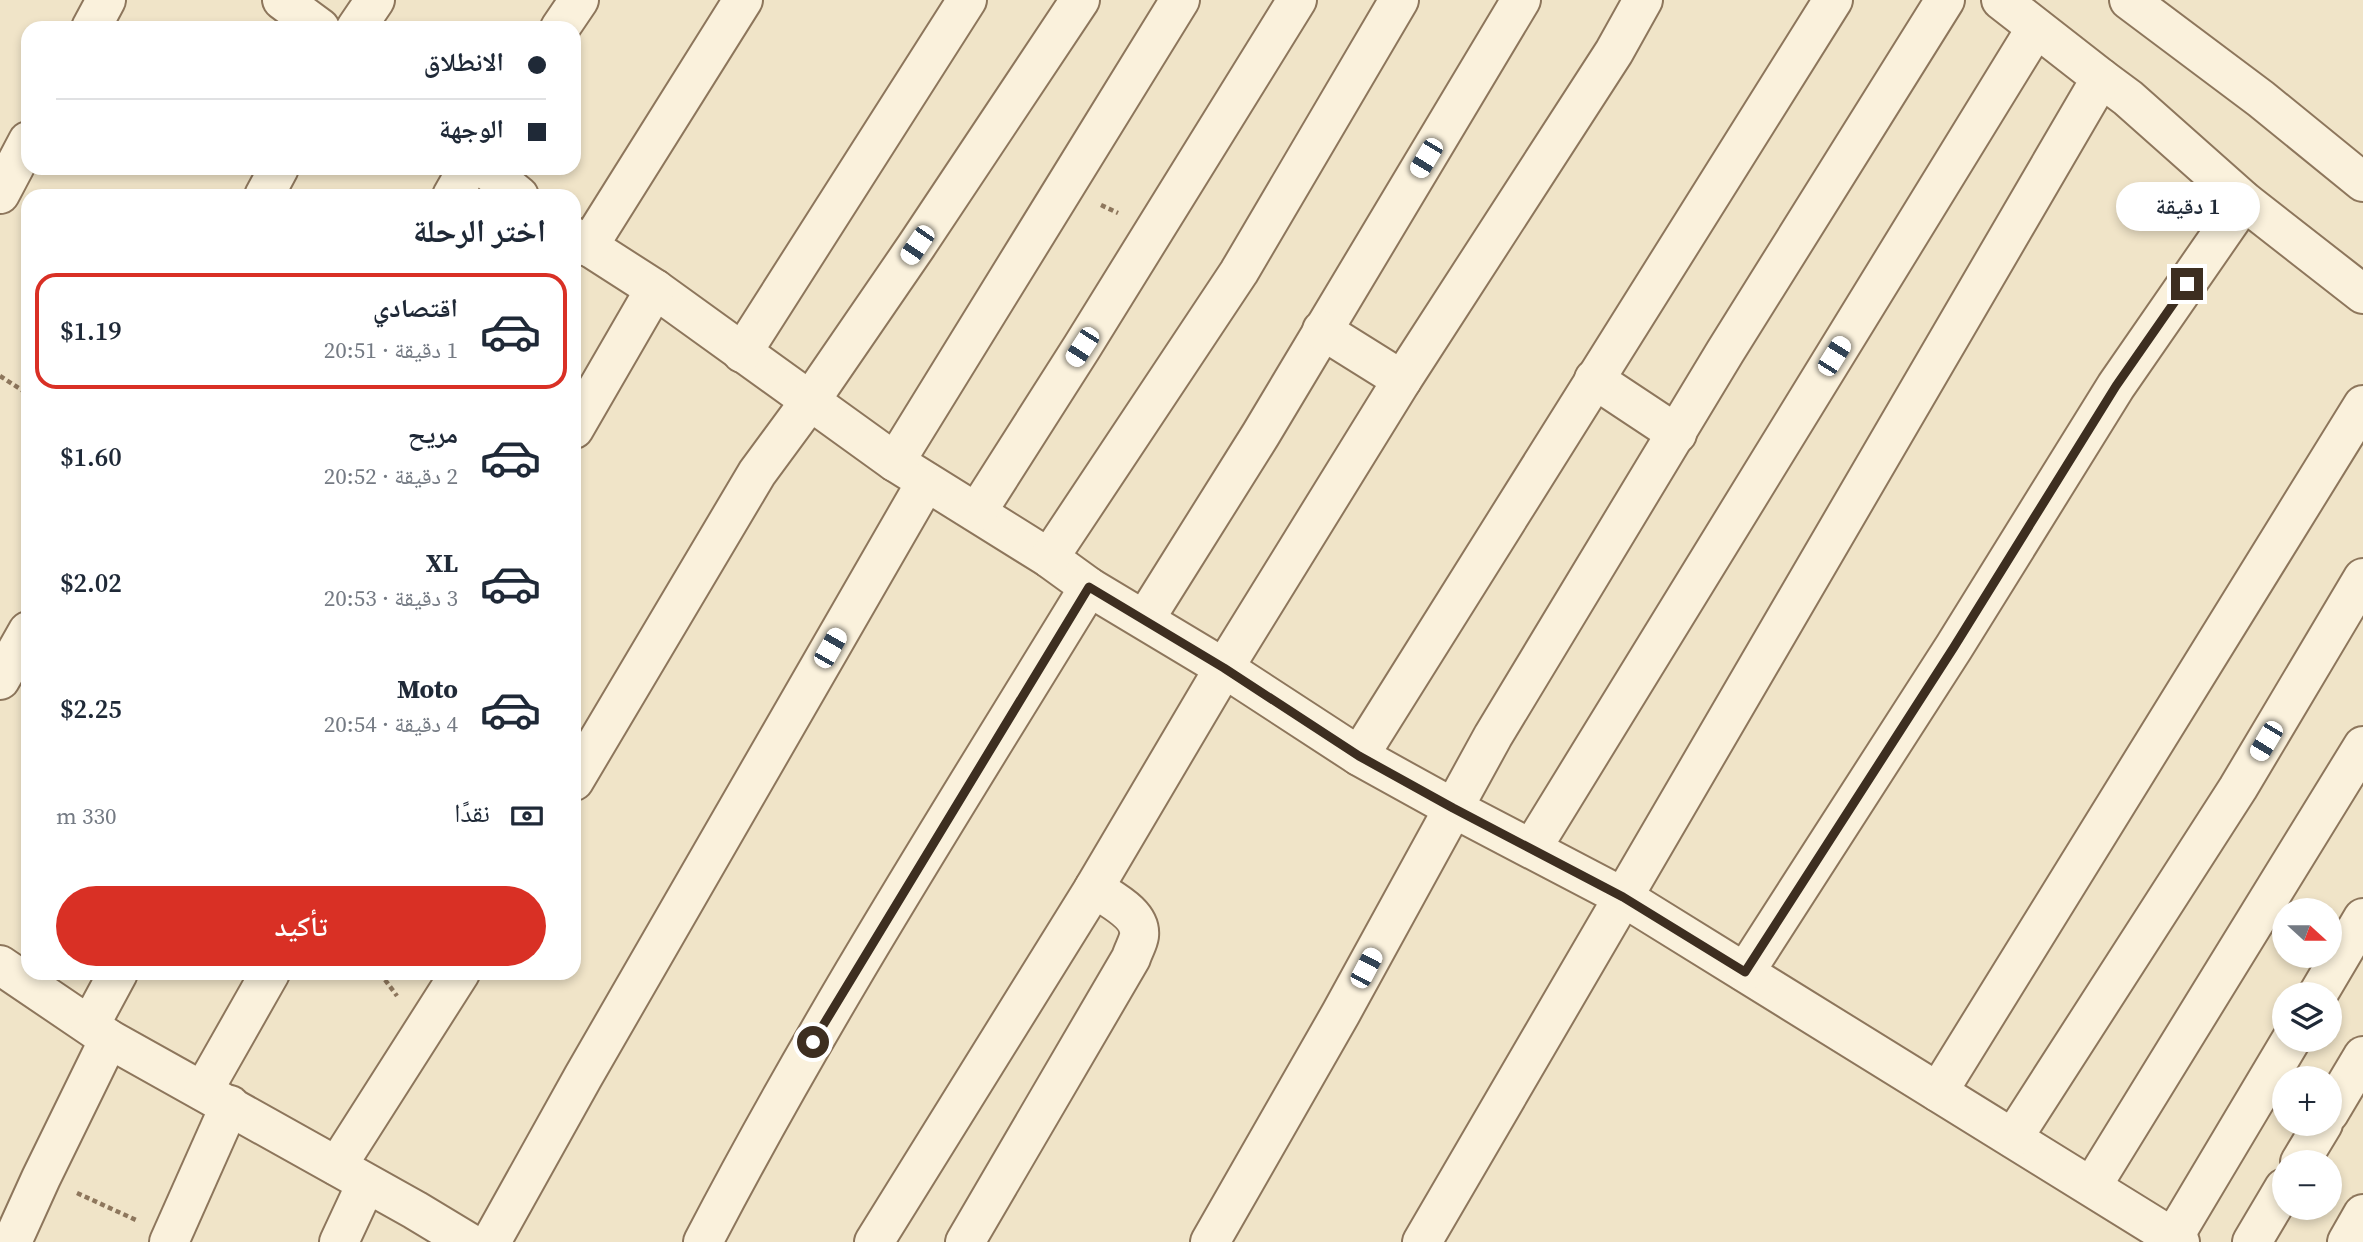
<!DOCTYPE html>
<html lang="ar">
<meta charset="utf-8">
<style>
:root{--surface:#fff;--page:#f6f6f7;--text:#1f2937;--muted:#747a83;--line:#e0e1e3;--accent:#d93025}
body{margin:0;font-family:"Source Serif 4","Noto Naskh Arabic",serif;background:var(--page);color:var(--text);direction:rtl;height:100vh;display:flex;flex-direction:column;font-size:26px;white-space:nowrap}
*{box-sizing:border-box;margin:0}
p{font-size:23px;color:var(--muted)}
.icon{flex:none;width:38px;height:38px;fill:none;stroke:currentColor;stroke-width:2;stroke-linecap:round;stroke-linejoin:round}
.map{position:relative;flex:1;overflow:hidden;direction:ltr}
.details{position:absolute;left:21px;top:189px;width:560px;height:791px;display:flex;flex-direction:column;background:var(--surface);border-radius:21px;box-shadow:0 4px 10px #0003;direction:rtl}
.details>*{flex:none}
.top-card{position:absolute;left:21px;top:21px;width:560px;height:154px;border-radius:21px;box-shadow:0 4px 10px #0003;direction:rtl;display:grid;align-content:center;height:154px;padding:0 35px;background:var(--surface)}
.needle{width:46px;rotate:111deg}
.buttons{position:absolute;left:2272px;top:898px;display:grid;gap:14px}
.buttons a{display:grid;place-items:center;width:70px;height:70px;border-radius:50%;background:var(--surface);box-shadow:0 4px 10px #0003;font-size:35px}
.end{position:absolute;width:32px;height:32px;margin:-16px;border:9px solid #3d2e20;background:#fff;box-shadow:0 0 0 4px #fff}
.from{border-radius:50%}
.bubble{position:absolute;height:49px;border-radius:24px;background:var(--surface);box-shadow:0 4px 10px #0003;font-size:23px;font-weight:600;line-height:49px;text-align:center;direction:rtl}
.car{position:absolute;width:21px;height:42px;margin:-21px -10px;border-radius:9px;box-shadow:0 0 5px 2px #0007;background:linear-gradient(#fff 24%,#345 0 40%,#fff 0 76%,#345 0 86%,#fff 0)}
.top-card b{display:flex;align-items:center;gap:24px;height:66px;font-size:26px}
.top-card b+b{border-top:2px solid var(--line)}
.top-card i{width:18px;height:18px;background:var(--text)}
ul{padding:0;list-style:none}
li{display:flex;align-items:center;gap:21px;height:116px;margin:0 14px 10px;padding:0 21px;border:4px solid transparent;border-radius:21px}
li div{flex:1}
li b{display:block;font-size:26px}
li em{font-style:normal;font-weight:600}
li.active{border-color:var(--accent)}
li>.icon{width:63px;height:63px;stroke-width:1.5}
h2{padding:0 35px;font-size:32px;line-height:84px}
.pay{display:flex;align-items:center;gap:18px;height:77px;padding:0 35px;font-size:26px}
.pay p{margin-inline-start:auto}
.button{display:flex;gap:14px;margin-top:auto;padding:14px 35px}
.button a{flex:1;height:80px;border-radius:42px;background:var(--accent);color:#fff;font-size:28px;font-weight:600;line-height:80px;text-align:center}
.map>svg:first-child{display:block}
</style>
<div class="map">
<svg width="2363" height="1242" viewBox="0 0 2363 1242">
<rect width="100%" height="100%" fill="#f0e4c8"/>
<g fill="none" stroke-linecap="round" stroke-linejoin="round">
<g stroke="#8d765c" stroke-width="42">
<g id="minor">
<path d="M 282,0 L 320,28"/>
<path d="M 2129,0 L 2261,99 L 2363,182"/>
<path d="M 91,28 L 106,0"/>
<path d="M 356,28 L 375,0"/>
<path d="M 560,28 L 579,0"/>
<path d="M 2101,78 L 2128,98 L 2244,201 L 2363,294"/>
<path d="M 485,168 L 519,196"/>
<path d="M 0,194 L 28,141"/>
<path d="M 264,196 L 279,168"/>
<path d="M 452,196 L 468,168"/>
<path d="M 574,237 L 655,289 L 895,462 L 1049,558 L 1089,587 L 1224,668 L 1359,756 L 1453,808 L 1623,897 L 2180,1242"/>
<path d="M 588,247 L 743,0"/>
<path d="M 742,353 L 967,0"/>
<path d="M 1594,379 L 1677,434"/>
<path d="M 1402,380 L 1614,52 L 1643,0"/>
<path d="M 574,429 L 655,289"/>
<path d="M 895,462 L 1180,0"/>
<path d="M 977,512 L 1082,347 L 1297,0"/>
<path d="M 1049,558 L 1239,272 L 1399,0"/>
<path d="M 1145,619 L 1261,434 L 1521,0"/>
<path d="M 0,680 L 28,631"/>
<path d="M 1359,756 L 1833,0"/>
<path d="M 574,781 L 757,473 L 810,401 L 917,245 L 1080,0"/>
<path d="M 1532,848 L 2036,28"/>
<path d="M 0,965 L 109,1039 L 415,1210 L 468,1242"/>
<path d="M 1745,972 L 1954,647 L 2116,386 L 2244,201"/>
<path d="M 2318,994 L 2363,918"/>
<path d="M 90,1025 L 118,973"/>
<path d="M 203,1091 L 270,973"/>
<path d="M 1938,1092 L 2363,405"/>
<path d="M 2329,1113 L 2363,1056"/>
<path d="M 2013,1138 L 2238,788 L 2363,578"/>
<path d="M 2300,1162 L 2323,1124"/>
<path d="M 337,1166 L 460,973"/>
<path d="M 2092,1186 L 2363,746"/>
<path d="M 2173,1238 L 2291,1040"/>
<path d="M 12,1242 L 41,1178 L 109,1039"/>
<path d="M 169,1242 L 230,1105"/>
<path d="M 339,1242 L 366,1184"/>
<path d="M 491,1242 L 583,1077 L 926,482"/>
<path d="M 703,1242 C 820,1017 957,803 1089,587"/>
<path d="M 874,1242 L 1094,888 L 1224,668 L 1402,380 L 1322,330"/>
<path d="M 965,1242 L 1131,958 C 1133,951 1138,943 1139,936 C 1142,914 1110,899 1094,888"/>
<path d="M 1210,1242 L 1341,1013 L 1493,736 L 1725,352 L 1945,0"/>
<path d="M 1422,1242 L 2101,78 L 2001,0"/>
<path d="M 2252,1242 L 2284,1188"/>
<path d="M 2347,1242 L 2363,1214"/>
</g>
</g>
<g stroke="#8d765c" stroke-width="4.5" stroke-dasharray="5 3.5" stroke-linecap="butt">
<path d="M 1101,205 L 1118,213"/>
<path d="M 0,376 L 28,394"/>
<path d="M 380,973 L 397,996"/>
<path d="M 77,1193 L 136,1220"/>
</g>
<use href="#minor" stroke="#faf1dc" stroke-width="38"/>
</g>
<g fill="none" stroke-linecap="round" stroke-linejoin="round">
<path stroke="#3d2e20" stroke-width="9" d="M 813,1042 L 1089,587 L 1224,668 L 1359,756 L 1453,808 L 1623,897 L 1745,972 L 1954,647 L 2116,386 L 2187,284"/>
</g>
</svg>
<div class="buttons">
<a><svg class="needle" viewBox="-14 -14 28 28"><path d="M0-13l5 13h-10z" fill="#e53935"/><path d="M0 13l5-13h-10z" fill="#747a83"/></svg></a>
<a><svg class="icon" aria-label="layers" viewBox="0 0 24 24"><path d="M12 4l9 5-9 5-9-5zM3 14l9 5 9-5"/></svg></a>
<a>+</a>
<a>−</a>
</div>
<i class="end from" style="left:813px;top:1042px"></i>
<i class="end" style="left:2187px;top:284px"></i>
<div class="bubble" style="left:2116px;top:182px;width:144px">1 دقيقة</div>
<i class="car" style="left:1426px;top:158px;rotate:211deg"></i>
<i class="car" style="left:917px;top:245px;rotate:214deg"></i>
<i class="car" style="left:1082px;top:347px;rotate:213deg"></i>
<i class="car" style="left:1834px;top:356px;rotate:32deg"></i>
<i class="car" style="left:830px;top:648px;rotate:30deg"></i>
<i class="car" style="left:2266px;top:741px;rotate:211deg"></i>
<i class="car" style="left:1366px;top:968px;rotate:28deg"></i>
<div class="top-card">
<b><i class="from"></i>الانطلاق</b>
<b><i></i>الوجهة</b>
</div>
<section class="details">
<h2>اختر الرحلة</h2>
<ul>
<li class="active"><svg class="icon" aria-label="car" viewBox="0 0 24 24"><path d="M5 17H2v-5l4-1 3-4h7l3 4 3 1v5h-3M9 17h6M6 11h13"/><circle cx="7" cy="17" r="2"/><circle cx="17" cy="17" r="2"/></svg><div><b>اقتصادي</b><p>1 دقيقة · 20:51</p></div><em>$1.19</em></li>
<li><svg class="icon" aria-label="car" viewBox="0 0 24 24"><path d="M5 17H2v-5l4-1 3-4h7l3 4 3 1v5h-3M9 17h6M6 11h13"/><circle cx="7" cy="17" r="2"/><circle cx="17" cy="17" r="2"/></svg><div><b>مريح</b><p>2 دقيقة · 20:52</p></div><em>$1.60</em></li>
<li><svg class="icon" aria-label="car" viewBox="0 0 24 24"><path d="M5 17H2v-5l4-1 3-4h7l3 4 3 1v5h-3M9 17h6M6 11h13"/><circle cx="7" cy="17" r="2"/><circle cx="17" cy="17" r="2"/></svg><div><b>XL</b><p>3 دقيقة · 20:53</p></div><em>$2.02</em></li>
<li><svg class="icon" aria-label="car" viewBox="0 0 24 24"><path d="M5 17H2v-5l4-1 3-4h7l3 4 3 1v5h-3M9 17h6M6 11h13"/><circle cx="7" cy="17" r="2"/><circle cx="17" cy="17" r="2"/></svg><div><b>Moto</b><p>4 دقيقة · 20:54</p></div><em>$2.25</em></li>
</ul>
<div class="pay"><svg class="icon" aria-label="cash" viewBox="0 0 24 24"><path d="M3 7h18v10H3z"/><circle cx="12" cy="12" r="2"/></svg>نقدًا<p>330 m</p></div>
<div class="button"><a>تأكيد</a></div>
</section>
</div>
